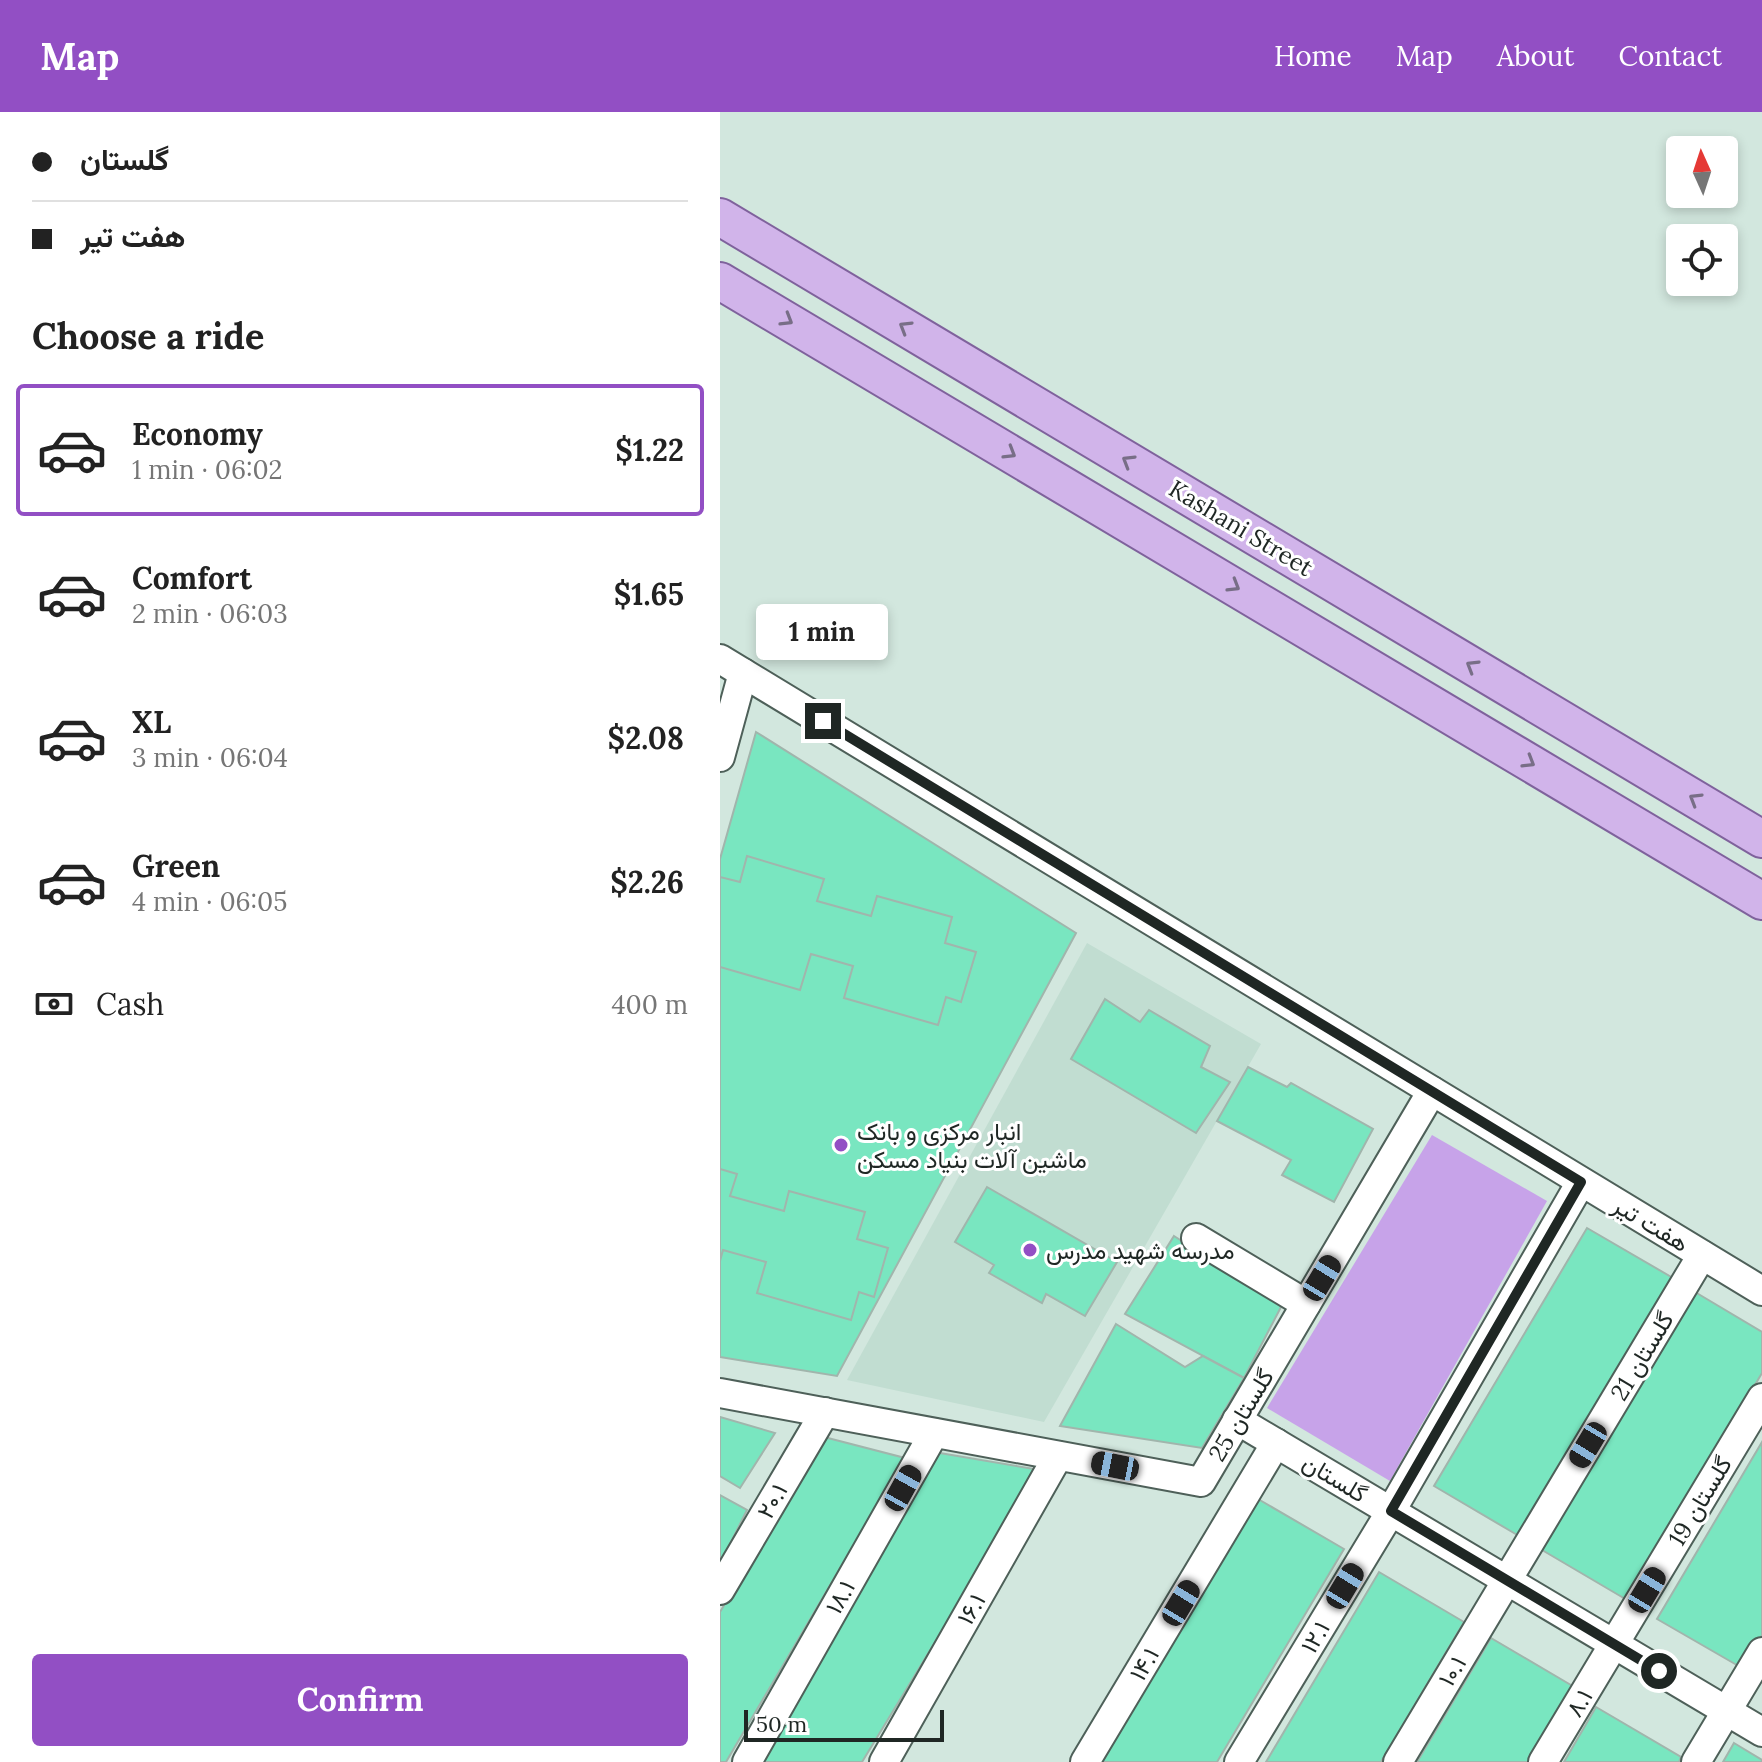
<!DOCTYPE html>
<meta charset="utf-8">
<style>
:root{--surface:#fff;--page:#f2f2f2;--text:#222;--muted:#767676;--line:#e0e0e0;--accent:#924fc4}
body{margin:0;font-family:Lora,Vazirmatn,serif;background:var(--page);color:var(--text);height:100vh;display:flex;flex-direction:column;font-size:30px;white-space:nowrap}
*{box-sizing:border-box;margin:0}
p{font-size:26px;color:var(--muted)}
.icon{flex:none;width:44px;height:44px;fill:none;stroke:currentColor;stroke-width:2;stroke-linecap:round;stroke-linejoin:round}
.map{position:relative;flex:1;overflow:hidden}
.side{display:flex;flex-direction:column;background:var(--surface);width:720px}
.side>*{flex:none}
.top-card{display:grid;align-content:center;height:176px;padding:0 32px;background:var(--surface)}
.needle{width:52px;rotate:357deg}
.controls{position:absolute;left:946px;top:24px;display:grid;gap:16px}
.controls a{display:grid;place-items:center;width:72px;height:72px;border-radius:8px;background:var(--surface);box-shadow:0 4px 12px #0003;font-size:40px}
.scale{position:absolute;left:24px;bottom:20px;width:200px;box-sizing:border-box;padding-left:8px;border:4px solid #1f2724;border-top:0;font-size:22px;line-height:28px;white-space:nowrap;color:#1f2724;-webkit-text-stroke:6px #fff;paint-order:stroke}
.end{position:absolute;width:36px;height:36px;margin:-18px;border:10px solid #1f2724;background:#fff;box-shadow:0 0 0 4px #fff}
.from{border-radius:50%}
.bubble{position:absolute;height:56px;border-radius:8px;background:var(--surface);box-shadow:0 4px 12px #0003;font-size:26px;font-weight:700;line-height:56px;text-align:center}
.car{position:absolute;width:24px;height:48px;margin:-24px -12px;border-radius:10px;box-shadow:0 0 6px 2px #0007;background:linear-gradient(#222 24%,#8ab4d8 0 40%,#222 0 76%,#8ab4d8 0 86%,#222 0)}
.top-card b{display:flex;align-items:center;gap:28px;height:76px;font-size:30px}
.top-card b+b{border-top:2px solid var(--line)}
.top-card i{width:20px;height:20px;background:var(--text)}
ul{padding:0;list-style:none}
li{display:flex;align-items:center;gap:24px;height:132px;margin:0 16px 12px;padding:0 16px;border:4px solid transparent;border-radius:8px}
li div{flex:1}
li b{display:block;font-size:30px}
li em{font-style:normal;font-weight:700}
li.active{border-color:var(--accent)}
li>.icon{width:72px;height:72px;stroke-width:1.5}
h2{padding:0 32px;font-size:36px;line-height:96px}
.pay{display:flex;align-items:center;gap:20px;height:88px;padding:0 32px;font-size:30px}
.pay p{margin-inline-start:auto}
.primary-button{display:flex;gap:16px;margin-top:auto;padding:16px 32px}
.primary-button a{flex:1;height:92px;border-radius:8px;background:var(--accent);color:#fff;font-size:32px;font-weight:700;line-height:92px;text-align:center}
header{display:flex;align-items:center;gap:48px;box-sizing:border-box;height:112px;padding:0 40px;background:var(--accent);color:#fff}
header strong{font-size:38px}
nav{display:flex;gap:44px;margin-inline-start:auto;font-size:28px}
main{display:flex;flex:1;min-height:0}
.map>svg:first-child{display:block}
</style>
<header>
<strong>Map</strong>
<nav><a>Home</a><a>Map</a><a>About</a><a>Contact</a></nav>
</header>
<main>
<section class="side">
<div class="top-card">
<b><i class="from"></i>گلستان</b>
<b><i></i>هفت تیر</b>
</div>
<h2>Choose a ride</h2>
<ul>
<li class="active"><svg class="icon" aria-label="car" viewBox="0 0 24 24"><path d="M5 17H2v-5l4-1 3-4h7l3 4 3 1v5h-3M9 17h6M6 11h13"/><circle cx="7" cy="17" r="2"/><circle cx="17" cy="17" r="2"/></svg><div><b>Economy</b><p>1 min · 06:02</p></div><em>$1.22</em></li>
<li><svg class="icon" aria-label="car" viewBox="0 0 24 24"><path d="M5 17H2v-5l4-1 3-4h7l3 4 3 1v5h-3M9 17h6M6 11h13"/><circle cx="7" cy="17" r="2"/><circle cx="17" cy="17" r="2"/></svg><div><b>Comfort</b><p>2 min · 06:03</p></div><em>$1.65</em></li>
<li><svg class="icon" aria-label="car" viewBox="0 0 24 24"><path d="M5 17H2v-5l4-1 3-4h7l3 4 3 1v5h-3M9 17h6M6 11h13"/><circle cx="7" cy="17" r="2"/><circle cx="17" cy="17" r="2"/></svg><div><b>XL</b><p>3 min · 06:04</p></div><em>$2.08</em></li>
<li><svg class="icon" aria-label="car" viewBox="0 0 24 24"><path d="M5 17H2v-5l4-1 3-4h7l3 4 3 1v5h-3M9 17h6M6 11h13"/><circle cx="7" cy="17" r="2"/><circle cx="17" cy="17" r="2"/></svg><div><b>Green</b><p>4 min · 06:05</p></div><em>$2.26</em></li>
</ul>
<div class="pay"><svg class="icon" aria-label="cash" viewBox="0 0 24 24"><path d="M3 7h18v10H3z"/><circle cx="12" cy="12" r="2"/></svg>Cash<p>400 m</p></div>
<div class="primary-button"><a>Confirm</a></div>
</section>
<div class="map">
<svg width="1042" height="1650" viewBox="0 0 1042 1650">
<rect width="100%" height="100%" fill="#d2e7de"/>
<path fill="#c1ddd1" d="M 367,831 L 541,932 L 324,1310 L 127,1268 Z"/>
<path fill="#c7a3e9" d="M 712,1023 L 827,1089 L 670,1369 L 547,1296 Z"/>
<g fill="#79e6c0" stroke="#a1b5ac" stroke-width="2">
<path d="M 36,620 L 356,821 L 117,1264 L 0,1245 L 0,747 Z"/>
<path d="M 27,744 L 104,767 L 97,789 L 151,804 L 157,784 L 232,805 L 225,831 L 256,840 L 241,890 L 226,885 L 218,913 L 124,886 L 133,854 L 91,842 L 80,878 L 0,855 L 0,765 L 20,770 Z"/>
<path d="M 385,887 L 420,910 L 429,898 L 490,934 L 481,955 L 510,970 L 476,1021 L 351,947 Z"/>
<path d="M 528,955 L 567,975 L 571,971 L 653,1017 L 614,1090 L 562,1063 L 571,1048 L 497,1009 Z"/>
<path d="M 0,1057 L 17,1062 L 10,1084 L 64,1099 L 69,1079 L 145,1100 L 137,1127 L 168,1136 L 154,1185 L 139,1180 L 131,1208 L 37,1181 L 46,1150 L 3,1138 L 0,1149 Z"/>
<path d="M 267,1075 L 397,1150 L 365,1204 L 326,1182 L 322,1191 L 269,1161 L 274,1153 L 235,1130 Z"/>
<path d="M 867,1116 L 953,1166 L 799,1424 L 714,1374 Z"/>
<path d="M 454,1124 L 562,1193 L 524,1266 L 405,1202 Z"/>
<path d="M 975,1180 L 1042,1220 L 1042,1261 L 907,1488 L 822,1438 Z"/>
<path d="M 396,1212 L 465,1255 L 483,1244 L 524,1266 L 482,1336 L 340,1314 Z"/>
<path d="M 0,1305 L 55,1321 L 20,1376 L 0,1364 Z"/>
<path d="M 104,1325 L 185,1346 L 6,1650 L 0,1650 L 0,1500 Z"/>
<path d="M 1042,1330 L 1042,1523 L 1022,1556 L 937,1507 Z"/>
<path d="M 214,1340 L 320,1358 L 142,1650 L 35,1650 Z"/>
<path d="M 0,1383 L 27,1398 L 0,1452 Z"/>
<path d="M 538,1387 L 624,1437 L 497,1650 L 382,1650 Z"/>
<path d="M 659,1460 L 744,1510 L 661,1650 L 546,1650 Z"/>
<path d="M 771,1526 L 856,1576 L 812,1650 L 697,1650 Z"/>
<path d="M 876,1595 L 961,1645 L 959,1650 L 844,1650 Z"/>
<path d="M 1014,1631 L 1042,1648 L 1042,1650 L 1003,1650 Z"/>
</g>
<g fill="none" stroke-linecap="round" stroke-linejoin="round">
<g stroke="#4e6059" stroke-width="32">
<g id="minor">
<path d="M 0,547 L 1042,1179"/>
<path d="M 0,645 L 23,561"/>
<path d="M 476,1126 L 586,1192"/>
<path d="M 0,1281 L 481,1370 L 712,979"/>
<path d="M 517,1308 L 1042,1620"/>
<path d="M 0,1478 L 105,1300"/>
<path d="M 27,1650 L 214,1321"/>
<path d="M 164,1650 L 338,1344"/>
<path d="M 365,1650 L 556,1331"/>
<path d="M 519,1650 L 671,1399 L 861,1070"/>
<path d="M 678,1650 L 982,1143"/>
<path d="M 823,1650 L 1042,1286"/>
<path d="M 976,1650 L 1042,1540"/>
</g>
</g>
<g stroke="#7f629c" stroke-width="40">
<g id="major">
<path d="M 0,105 L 1042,727"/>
<path d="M 0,169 L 1042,789"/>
</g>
</g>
<use href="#minor" stroke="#fff" stroke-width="28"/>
<use href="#major" stroke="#d1b4ea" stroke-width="36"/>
</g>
<defs><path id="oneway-chevron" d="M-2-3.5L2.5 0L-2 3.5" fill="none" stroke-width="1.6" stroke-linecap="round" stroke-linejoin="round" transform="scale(2)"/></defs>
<g stroke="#786e87">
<use href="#oneway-chevron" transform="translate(67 208) rotate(31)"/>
<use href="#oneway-chevron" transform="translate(185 215) rotate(-149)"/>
<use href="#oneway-chevron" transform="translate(290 341) rotate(31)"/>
<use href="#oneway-chevron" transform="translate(408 349) rotate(-149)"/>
<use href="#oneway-chevron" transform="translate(514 474) rotate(31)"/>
<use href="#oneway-chevron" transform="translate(752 554) rotate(-149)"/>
<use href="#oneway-chevron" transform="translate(809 650) rotate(31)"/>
<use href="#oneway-chevron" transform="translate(975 687) rotate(-149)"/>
</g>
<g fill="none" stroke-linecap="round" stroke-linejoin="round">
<path stroke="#1f2724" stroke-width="10" d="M 103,609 L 861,1070 L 671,1399 L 939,1559"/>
</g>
<g fill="#924fc4" stroke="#fff" stroke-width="3">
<circle cx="121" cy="1033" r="8"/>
<circle cx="310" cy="1138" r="8"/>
</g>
<g text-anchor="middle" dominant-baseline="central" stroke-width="6" stroke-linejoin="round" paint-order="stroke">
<g font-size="24" fill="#1f2724" stroke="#fff">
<text transform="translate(521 416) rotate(31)">Kashani Street</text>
<text transform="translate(931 1112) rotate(31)">هفت تیر</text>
<text transform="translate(922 1244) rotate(-59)">گلستان 21</text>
<text transform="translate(521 1303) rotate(-59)">گلستان 25</text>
<text transform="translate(615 1366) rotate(31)">گلستان</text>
<text transform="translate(52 1389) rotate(-60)">۲۰.۱</text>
<text transform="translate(980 1389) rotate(-59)">گلستان 19</text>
<text transform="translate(120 1485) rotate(-60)">۱۸.۱</text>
<text transform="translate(251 1497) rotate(-60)">۱۶.۱</text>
<text transform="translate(595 1525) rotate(-59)">۱۲.۱</text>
<text transform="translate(424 1552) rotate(-59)">۱۴.۱</text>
<text transform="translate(732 1559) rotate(-59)">۱۰.۱</text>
<text transform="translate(859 1591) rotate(-59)">۸.۱</text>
</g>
<g font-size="24" fill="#1f2724" stroke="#fff" text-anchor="start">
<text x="137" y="1019">انبار مرکزی و بانک<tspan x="137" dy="28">ماشین آلات بنیاد مسکن</tspan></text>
<text x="326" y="1138">مدرسه شهید مدرس</text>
</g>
</g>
</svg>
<div class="controls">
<a><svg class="needle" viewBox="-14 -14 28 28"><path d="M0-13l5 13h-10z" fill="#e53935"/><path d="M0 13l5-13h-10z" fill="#767676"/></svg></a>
<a><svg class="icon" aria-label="locate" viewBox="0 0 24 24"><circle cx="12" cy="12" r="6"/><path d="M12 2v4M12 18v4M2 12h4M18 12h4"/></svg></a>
</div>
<div class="scale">50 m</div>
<i class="end from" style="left:939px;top:1559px"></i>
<i class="end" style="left:103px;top:609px"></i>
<div class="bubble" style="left:36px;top:492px;width:132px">1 min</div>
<i class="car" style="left:602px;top:1166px;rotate:31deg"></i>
<i class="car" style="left:868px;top:1333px;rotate:211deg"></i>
<i class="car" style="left:395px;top:1354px;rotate:281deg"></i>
<i class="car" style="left:183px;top:1376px;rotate:29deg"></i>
<i class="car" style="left:625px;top:1474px;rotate:31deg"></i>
<i class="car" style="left:927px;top:1478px;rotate:31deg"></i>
<i class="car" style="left:461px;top:1491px;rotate:31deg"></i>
</div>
</main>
